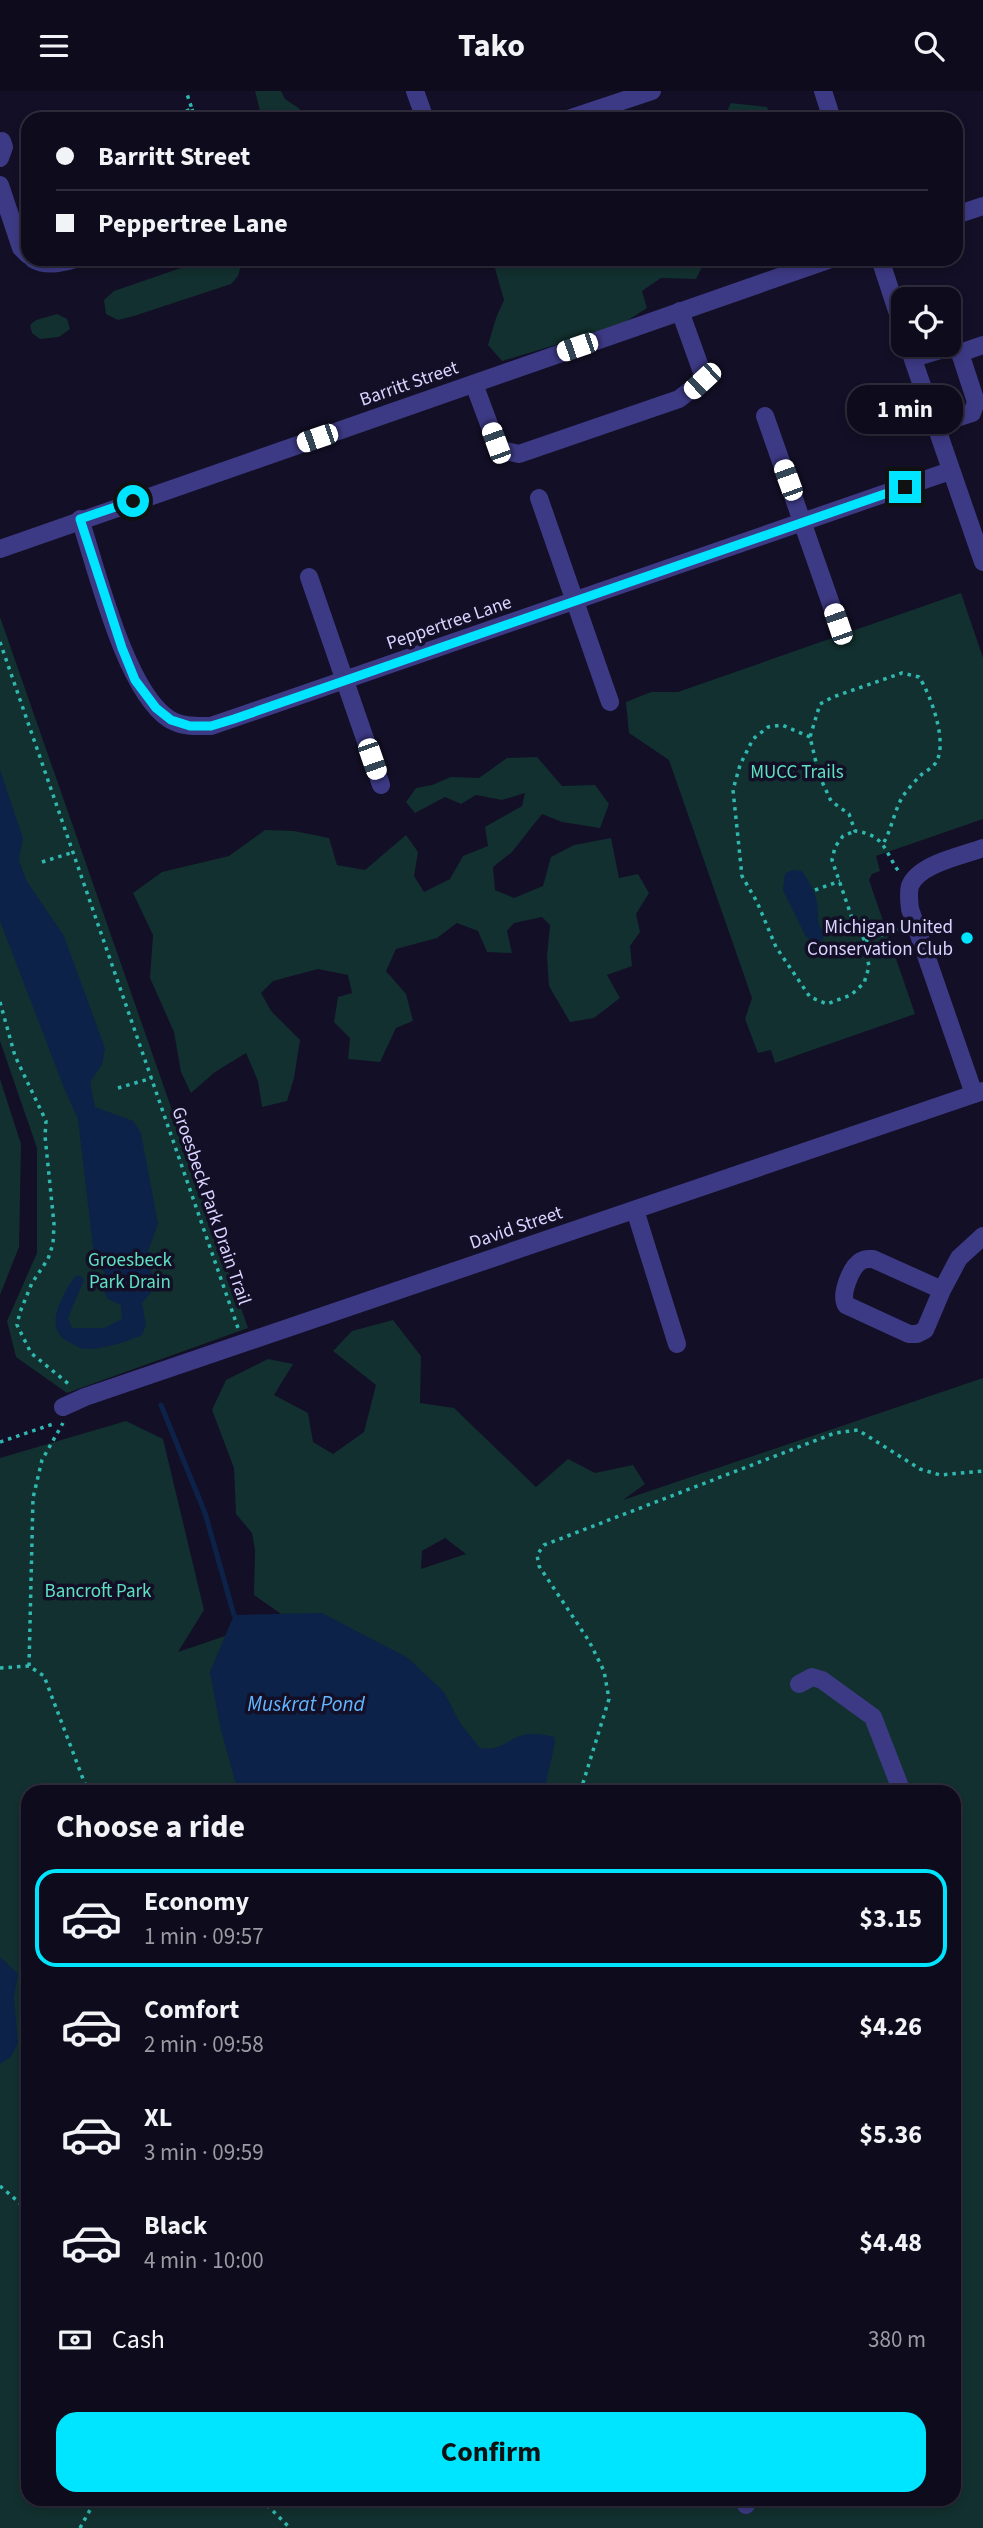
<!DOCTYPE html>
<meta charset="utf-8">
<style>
:root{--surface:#0e0b1c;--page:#1c1929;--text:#f1f3f6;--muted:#9b9ba3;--line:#2e2b3b;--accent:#00e5ff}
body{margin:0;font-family:"Source Sans 3",sans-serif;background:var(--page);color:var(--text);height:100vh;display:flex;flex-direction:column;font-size:26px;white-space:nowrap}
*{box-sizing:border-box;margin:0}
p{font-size:23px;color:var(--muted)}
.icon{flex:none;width:38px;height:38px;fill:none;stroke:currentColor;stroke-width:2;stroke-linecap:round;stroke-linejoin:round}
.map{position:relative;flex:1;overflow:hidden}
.panel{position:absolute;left:21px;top:1694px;width:940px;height:721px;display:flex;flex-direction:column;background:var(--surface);border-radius:21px;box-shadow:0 4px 10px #0003,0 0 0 2px var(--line)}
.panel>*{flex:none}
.banner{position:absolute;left:21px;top:21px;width:942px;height:154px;border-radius:21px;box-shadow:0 4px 10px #0003,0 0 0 2px var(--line);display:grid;align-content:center;height:154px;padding:0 35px;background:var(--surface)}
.fabs{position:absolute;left:891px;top:196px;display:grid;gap:14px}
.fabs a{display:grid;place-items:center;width:70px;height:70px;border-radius:14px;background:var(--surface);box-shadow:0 4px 10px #0003,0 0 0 2px var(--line);font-size:35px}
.end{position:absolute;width:32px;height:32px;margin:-16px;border:9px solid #00e5ff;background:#111;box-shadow:0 0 0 4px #111}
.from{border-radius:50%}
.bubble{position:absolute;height:49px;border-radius:21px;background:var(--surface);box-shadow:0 4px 10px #0003,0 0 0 2px var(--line);font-size:23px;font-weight:700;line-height:49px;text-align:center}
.car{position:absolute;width:21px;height:42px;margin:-21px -10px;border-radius:9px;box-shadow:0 0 5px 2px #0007;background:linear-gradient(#fff 24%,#345 0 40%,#fff 0 76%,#345 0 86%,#fff 0)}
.banner b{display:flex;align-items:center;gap:24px;height:66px;font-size:26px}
.banner b+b{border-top:2px solid var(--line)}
.banner i{width:18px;height:18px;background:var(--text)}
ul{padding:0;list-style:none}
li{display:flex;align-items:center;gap:21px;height:98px;margin:0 14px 10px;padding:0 21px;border:4px solid transparent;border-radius:21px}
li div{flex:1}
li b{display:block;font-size:26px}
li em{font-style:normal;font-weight:700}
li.current{border-color:var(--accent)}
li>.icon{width:63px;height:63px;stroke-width:1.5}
h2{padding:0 35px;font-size:32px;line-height:84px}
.pay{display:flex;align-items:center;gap:18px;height:77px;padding:0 35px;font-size:26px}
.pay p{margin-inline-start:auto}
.button{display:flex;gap:14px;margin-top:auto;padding:14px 35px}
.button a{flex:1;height:80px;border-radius:21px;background:var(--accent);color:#111;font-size:28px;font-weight:700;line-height:80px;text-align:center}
header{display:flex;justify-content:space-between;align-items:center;height:91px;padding:0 35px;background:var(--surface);font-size:32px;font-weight:700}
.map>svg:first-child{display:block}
</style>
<header><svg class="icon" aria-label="menu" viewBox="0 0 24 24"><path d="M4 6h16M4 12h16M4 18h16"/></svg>Tako<svg class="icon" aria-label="search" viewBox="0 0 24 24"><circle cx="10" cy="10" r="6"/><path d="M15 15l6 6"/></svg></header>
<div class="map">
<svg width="983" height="2437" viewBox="0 0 983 2437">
<rect width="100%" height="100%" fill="#130f26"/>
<g fill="#12302f" fill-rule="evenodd">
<path d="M 255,0 L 281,0 L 285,8 L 300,18 L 301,28 L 262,28 Z"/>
<path d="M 731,12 L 767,16 L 772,28 L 723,28 Z"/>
<path d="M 207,168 L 237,168 L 241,174 L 238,185 L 231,193 L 134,225 L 118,229 L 106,223 L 104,209 L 114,200 Z"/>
<path d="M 499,168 L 706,168 L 696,188 L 661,187 L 642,200 L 647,217 L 619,235 L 502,270 L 488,254 L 496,227 L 504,209 L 494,174 Z"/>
<path d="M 57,223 L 67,228 L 70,238 L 59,246 L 40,248 L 32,242 L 30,234 L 36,229 Z"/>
<path d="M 961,502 L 983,567 L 983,728 L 876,765 L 880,780 L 872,783 L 869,789 L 915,923 L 775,972 L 771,959 L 758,962 L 745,928 L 752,907 L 669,669 L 629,642 L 626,611 L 651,601 L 678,601 Z"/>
<path d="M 0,526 L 248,1237 L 67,1302 L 16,1266 L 7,1230 L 37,1162 L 37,1057 L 0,950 Z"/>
<path d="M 537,666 L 562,695 L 595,694 L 609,713 L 600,737 L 562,731 L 542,723 L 512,761 L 493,776 L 495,799 L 514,807 L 543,795 L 551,766 L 574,754 L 611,747 L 619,787 L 638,783 L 649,802 L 636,823 L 640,841 L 630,855 L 632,875 L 607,884 L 620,907 L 594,927 L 570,931 L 549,895 L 547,865 L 550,834 L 542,826 L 514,832 L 507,840 L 512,862 L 487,861 L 478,840 L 457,832 L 437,847 L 396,858 L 386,880 L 406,903 L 413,930 L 396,937 L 380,971 L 348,968 L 350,947 L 334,931 L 338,906 L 352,902 L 348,884 L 318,878 L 273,890 L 261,902 L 271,920 L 300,949 L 294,987 L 287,1010 L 262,1016 L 258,990 L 246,962 L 215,981 L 191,1002 L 181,981 L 174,941 L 150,887 L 153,844 L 133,802 L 162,781 L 229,765 L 265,739 L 294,740 L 329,747 L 337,774 L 365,779 L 406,744 L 418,761 L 414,785 L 424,801 L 450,788 L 463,765 L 488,755 L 485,736 L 522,715 L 525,702 L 502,709 L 476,704 L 461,713 L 445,706 L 415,722 L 406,711 L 416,697 L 432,694 L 451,686 L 479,687 L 507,667 Z"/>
<path d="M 0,988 L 21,1053 L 19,1156 L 0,1204 Z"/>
<path d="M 393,1229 L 421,1265 L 420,1312 L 454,1317 L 536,1396 L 568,1368 L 595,1382 L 633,1374 L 645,1393 L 623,1409 L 983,1287 L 983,2437 L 0,2437 L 0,1367 L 126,1330 L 163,1348 L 204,1519 L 178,1561 L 284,1525 L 254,1504 L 255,1459 L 252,1442 L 236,1423 L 234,1377 L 212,1319 L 226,1289 L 268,1268 L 293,1273 L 274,1304 L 308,1322 L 313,1351 L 333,1363 L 364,1341 L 376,1294 L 333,1260 L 352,1240 ZM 445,1447 L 466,1463 L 421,1478 L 422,1460 ZM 28,1701 L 954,1701 L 954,2408 L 28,2408 Z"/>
</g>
<g fill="#0c2248">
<path d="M 0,679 L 23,747 L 19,769 L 26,789 L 64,845 L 105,957 L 102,974 L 90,991 L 95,1016 L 133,1030 L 141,1042 L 158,1133 L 147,1163 L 152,1184 L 150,1203 L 142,1212 L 146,1234 L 142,1244 C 126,1251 102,1259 84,1258 C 79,1257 73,1253 69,1251 C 41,1237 64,1202 75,1185 L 80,1185 L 84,1189 L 68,1227 L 72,1237 L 104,1237 L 122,1228 L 121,1214 L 108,1208 L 103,1199 L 105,1183 L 93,1157 L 78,1028 L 64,997 L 0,830 Z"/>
<path d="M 792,779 L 802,780 C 808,789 815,800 817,811 C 820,826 814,829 825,843 L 822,850 L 817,851 L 806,846 L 783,799 L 785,783 Z"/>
<path d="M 322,1522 L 408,1567 L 444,1601 L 460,1632 L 480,1657 C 504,1661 509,1644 530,1643 C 537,1642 546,1644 554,1646 L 555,1652 L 544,1701 L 238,1701 L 220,1635 L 210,1581 L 234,1524 Z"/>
<path d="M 0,1866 L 18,1883 L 14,1907 L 18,1952 L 11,1966 L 0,1973 Z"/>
</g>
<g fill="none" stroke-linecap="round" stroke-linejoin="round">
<path stroke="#0c2248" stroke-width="5" d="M 161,1314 L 205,1422 L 234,1524"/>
<g stroke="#2fb8b0" stroke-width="3.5" stroke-dasharray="3.5 5" stroke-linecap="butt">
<path d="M 192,18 L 195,28"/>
<path d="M 162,28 L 192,18 L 186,0"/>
<path d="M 0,551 L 238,1237"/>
<path d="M 810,646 L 782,634 L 768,636 L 753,648 L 740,674 L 733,699 L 742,785 L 757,811 L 776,856 L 810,906 L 827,913 L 851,904 L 864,892 L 869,876 L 865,850 L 852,827 L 832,769 L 835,756 L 843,745 L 855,740"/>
<path d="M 884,751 C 892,737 894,720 903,705 C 908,698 915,690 921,684 C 925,680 931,678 934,674 C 950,656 931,604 919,586 L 902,582 L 833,606 L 820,613 L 810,646 L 819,684 L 831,710 L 849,723 L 855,740 C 885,744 884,759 899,781"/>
<path d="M 42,771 L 74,761"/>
<path d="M 815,799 L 840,790"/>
<path d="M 865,850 L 899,838"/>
<path d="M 0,911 L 15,965 L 46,1030 L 45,1045 L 54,1133 L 53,1153 L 48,1168 L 32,1192 L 20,1221 L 17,1234 L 31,1262 L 70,1294"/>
<path d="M 118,997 L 152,987"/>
<path d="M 0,1351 L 56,1332"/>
<path d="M 29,1575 L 33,1407 L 42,1369 L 63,1332"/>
<path d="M 0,1577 L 29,1575 L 44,1585 L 88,1701"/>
<path d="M 583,1701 L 583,1692 L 609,1608 L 604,1580 L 589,1550 L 539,1475 L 537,1464 L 544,1454 L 835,1342 L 858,1339 L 920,1378 L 940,1384 L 983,1380"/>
<path d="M 0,2095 L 28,2119"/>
<path d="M 261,2408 L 290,2437"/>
<path d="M 80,2437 L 96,2408"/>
</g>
<g stroke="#3d3a85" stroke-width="18">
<path d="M 415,0 L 425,28"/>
<path d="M 823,0 L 832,28"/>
<path d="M 568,28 L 652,0"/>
<path d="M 0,67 L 4,56 L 2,50"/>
<path d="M 0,94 L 21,157 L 28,164"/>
<path d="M 956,124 L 983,115"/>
<path d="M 33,168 C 46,176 61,172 75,168"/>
<path d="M 880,168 L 903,238"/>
<path d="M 908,254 L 983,471"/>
<path d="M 960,262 L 983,254"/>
<path d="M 913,267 L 950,256 L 960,262 L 976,311 L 972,322 L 935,334"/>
<path d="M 474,293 L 496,352 L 501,359 L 519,363 L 679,308 L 702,290 L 703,284 L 680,220"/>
<path d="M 765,325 L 838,533"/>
<path d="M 539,407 L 610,611"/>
<path d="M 80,428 C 97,479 125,599 169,628 C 182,636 196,635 211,635 L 950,380"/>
<path d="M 0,458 L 831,168"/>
<path d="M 309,486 L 381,694"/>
<path d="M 974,1003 L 910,818 C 909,810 908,802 910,795 C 918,773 962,765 983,757"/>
<path d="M 635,1119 L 677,1253"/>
<path d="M 942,1199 L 873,1168 C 868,1168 866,1167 861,1170 C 851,1176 840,1203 846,1214 L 909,1243 L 917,1243 L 925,1239 L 942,1199 L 959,1167 L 983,1145"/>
<path d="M 63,1316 L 85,1306 L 983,1000"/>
<path d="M 799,1593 L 812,1586 L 822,1589 L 873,1626 L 902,1701"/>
<path d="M 744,2408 L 746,2414"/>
</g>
</g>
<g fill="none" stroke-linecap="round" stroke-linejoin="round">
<path stroke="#00e5ff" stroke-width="9" d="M 133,410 L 80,428 L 122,557 L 135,589 L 156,617 L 171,629 L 190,635 L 211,635 L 234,628 L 905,396"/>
</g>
<circle fill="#00e5ff" stroke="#130f26" stroke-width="2.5" cx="967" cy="847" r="7"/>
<g text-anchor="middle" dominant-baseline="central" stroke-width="7" stroke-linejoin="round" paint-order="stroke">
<g font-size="19" fill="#d9d4ff" stroke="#130f26">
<text transform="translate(409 293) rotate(-19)">Barritt Street</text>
<text transform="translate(449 532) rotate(-19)">Peppertree Lane</text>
<text transform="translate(211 1115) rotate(71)">Groesbeck Park Drain Trail</text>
<text transform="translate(516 1137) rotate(-19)">David Street</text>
</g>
<g font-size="19" fill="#5fe0c0" stroke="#130f26">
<text x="797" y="681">MUCC Trails</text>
<text x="130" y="1169">Groesbeck<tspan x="130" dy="22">Park Drain</tspan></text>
<text x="98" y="1500">Bancroft Park</text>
</g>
<g font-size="19" fill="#d9d4ff" stroke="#130f26" text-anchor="end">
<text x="953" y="836">Michigan United<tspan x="953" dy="22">Conservation Club</tspan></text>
</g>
<g font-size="21" font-style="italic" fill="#62b6ff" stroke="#130f26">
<text x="306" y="1613">Muskrat Pond</text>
</g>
</g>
</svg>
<div class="fabs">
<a><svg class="icon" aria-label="locate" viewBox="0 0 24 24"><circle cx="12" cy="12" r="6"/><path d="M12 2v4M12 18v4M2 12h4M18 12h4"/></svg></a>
</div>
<i class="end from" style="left:133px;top:410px"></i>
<i class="end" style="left:905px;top:396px"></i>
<div class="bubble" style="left:847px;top:294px;width:116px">1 min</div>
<i class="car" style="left:577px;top:256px;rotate:251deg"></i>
<i class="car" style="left:702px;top:290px;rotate:227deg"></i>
<i class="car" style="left:317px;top:347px;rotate:251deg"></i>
<i class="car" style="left:496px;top:352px;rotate:340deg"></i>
<i class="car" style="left:788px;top:389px;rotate:340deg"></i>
<i class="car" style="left:838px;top:533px;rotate:341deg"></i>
<i class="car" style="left:372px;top:668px;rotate:161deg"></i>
<div class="banner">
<b><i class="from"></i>Barritt Street</b>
<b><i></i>Peppertree Lane</b>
</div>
<section class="panel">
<h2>Choose a ride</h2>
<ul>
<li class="current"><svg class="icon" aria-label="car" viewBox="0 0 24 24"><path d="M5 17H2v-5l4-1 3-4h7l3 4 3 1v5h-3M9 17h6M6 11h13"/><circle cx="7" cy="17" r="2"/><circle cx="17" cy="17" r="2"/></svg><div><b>Economy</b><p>1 min · 09:57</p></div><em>$3.15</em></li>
<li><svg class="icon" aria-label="car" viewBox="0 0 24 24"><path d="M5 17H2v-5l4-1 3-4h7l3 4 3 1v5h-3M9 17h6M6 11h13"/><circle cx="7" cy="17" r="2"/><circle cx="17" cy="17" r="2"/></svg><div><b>Comfort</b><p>2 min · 09:58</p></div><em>$4.26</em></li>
<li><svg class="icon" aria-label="car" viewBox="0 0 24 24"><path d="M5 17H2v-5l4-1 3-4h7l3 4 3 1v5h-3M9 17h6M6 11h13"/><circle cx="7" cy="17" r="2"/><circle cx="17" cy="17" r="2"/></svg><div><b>XL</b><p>3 min · 09:59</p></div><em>$5.36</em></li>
<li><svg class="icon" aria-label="car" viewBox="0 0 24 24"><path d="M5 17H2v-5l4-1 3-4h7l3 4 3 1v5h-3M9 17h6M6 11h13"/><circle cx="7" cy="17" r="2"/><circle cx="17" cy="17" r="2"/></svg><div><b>Black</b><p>4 min · 10:00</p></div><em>$4.48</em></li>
</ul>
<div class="pay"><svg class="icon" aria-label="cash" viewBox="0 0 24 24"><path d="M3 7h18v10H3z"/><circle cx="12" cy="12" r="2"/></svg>Cash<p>380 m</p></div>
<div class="button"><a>Confirm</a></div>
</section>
</div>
